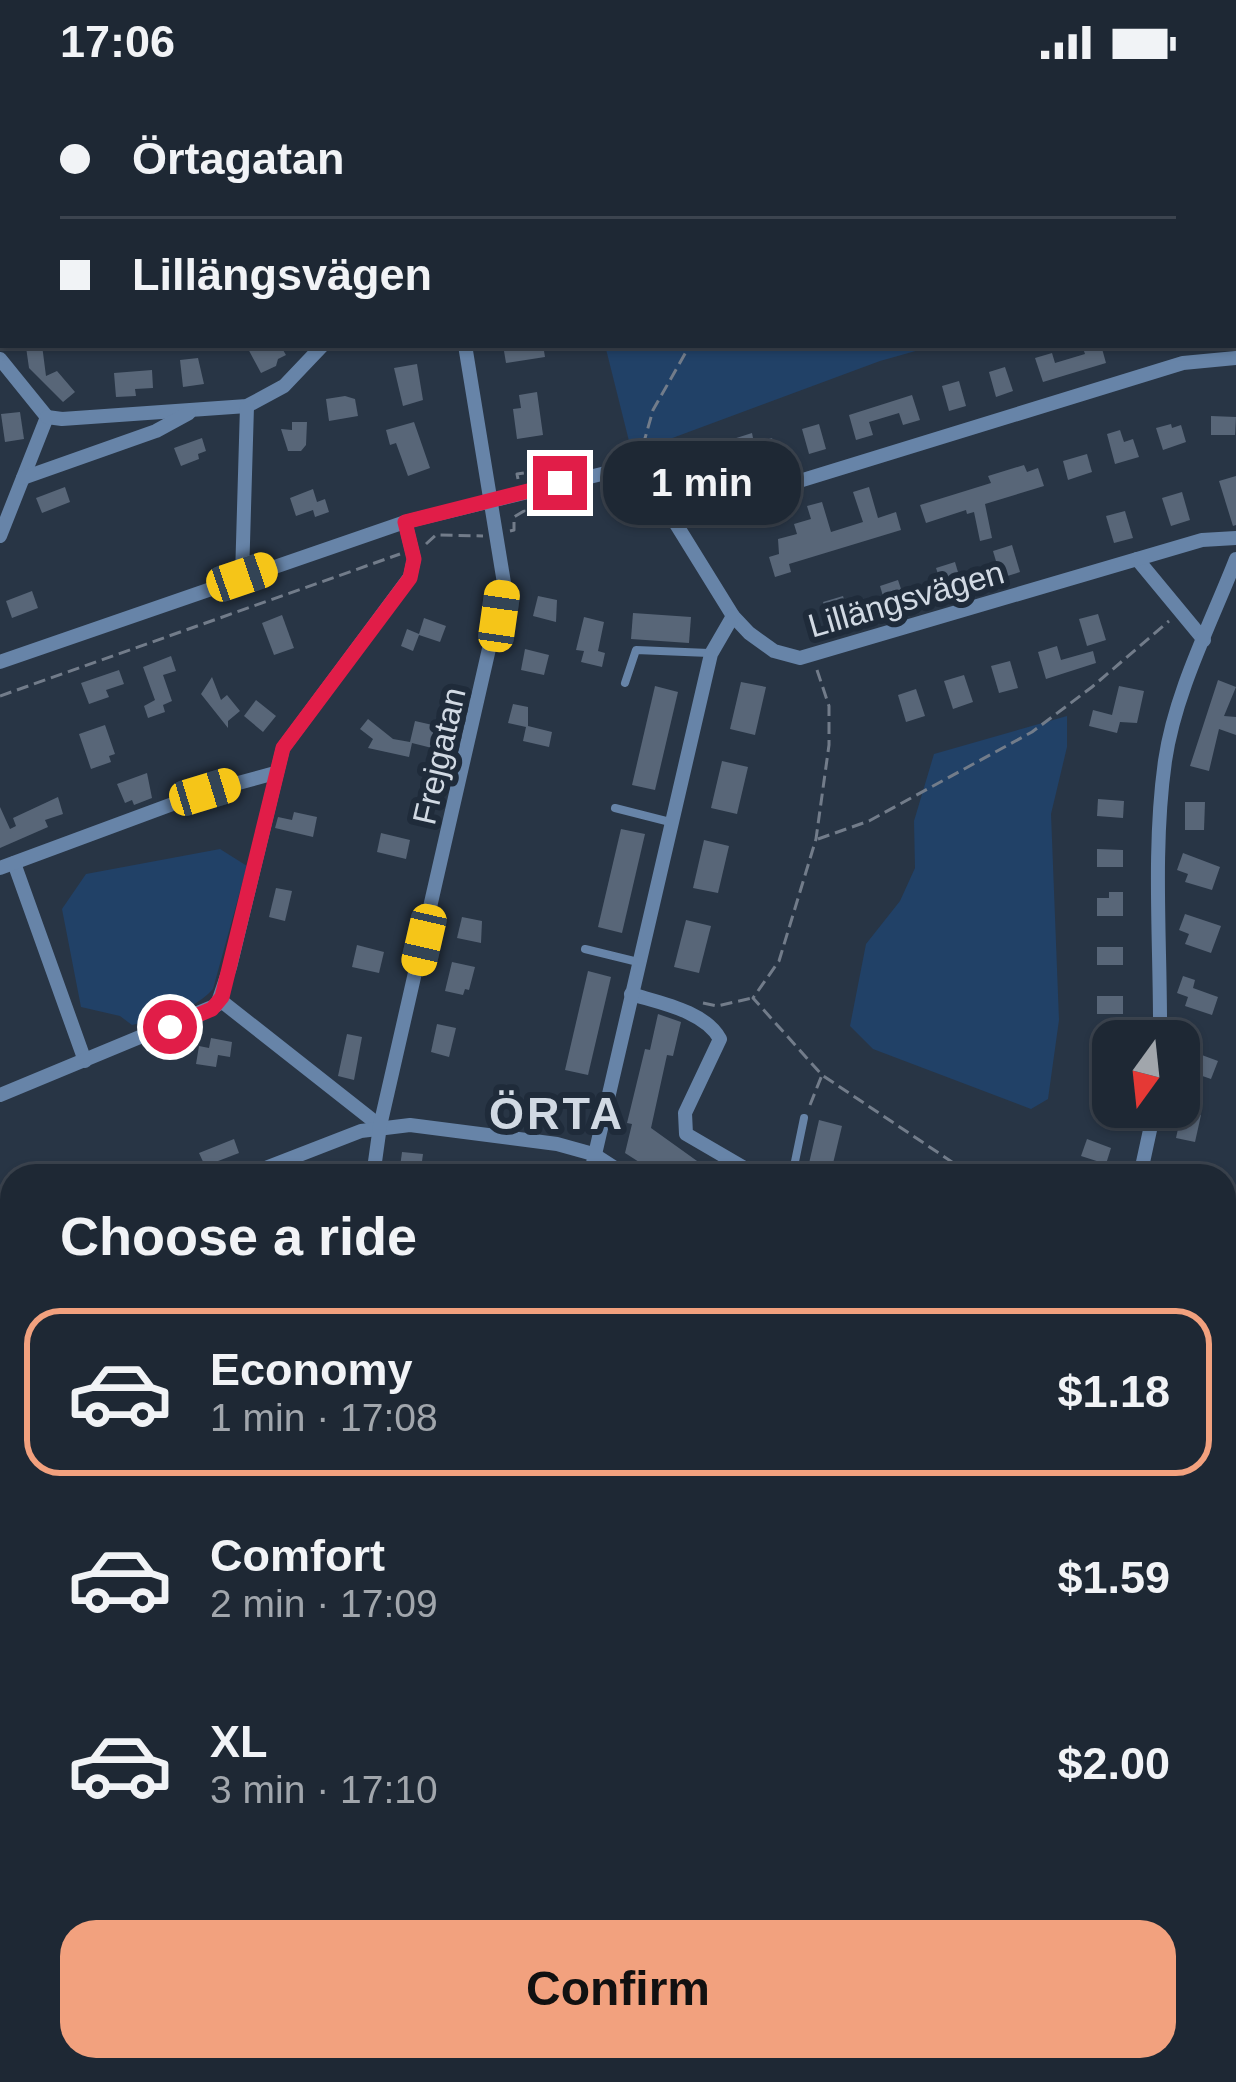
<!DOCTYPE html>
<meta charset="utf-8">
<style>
:root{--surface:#1e2834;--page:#2b3440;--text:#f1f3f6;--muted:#a1a6ac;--line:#3c444f;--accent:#f2a17e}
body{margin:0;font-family:Arial,sans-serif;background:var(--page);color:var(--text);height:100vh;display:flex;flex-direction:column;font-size:45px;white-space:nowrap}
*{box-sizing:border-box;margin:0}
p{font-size:39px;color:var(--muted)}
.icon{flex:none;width:66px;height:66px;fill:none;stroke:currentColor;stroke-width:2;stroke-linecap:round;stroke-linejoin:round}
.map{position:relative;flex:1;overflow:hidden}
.details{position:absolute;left:0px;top:1080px;width:1236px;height:918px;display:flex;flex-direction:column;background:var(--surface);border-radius:36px 36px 0 0;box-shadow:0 3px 9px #0004,0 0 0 3px var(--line)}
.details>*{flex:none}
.top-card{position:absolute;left:0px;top:0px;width:1236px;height:264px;box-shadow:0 3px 9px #0004,0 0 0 3px var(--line);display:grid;align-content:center;height:264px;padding:0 60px;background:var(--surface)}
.needle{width:78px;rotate:195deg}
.buttons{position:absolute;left:1092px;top:936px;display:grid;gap:24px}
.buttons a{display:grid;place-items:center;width:108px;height:108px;border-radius:24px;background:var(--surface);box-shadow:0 3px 9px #0004,0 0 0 3px var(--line);font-size:60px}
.end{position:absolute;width:54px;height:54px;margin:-27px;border:15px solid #e11d48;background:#fff;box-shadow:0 0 0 6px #fff}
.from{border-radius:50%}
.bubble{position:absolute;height:84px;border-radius:36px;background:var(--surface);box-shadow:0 3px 9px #0004,0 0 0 3px var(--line);font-size:39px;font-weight:700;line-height:84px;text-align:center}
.car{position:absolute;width:36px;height:72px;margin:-36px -18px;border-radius:15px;box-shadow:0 0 9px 3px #0007;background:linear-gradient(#f5c518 24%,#345 0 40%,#f5c518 0 76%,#345 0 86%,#f5c518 0)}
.top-card b{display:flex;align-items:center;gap:42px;height:114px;font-size:45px}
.top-card b+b{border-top:3px solid var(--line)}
.top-card i{width:30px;height:30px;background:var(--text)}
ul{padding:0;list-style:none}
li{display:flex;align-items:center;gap:36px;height:168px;margin:0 24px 18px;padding:0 36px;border:6px solid transparent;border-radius:36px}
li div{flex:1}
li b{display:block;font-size:45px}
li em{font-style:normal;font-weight:700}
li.current{border-color:var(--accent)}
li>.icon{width:108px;height:108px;stroke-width:1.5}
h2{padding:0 60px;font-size:54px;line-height:144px}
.cta{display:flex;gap:24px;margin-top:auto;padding:24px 60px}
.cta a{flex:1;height:138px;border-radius:36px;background:var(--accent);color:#111;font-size:48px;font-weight:700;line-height:138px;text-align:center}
.status{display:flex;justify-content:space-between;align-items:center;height:84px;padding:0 60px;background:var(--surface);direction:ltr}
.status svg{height:33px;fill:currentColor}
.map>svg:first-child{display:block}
</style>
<div class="status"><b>17:06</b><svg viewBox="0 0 49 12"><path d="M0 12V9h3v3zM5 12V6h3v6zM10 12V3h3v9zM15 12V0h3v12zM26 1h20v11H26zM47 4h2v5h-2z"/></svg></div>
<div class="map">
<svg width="1236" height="1998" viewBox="0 0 1236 1998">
<rect width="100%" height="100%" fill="#283545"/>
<g fill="#214167">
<path d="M 605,261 L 937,261 L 880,277 L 632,369 Z"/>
<path d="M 1067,632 L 1067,663 L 1051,730 L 1059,936 L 1048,1015 L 1031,1025 L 873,965 L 850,942 L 866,860 L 900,817 L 915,784 L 914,737 L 934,670 Z"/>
<path d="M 220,765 L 247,782 L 213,905 C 194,927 160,934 132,941 L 120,932 L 81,923 L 62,825 L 86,790 Z"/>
<path d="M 112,1986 L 350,1986 L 351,1998 L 114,1998 Z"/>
<path d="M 406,1986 L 525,1986 L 526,1998 L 406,1998 Z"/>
<path d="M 532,1986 L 611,1994 L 628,1987 L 885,1986 L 884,1998 L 537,1998 Z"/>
<path d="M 1005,1986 L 1083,1986 L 1081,1998 L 1004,1998 Z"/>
</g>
<g fill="#586678">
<path d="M 42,261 L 46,292 L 57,287 L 75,308 L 63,318 L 29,284 L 26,263 Z"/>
<path d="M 246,261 L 280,261 L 286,271 L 278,275 L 276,282 L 261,289 Z"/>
<path d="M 503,261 L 543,261 L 545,273 L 506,279 Z"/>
<path d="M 1082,261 L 1101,261 L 1106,279 L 1043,298 L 1035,274 L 1052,269 L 1055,279 L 1085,270 Z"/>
<path d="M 198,274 L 204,300 L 183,303 L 180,276 Z"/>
<path d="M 417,280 L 423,316 L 403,322 L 394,284 Z"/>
<path d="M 1005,283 L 1013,307 L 996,313 L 989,288 Z"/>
<path d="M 152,286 L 153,304 L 135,305 L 136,312 L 116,313 L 114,289 Z"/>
<path d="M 959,297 L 966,322 L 949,327 L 942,302 Z"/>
<path d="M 537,308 L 543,351 L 517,355 L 513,325 L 521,324 L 519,311 Z"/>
<path d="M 912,311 L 920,336 L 903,341 L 899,329 L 869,338 L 873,351 L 856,356 L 849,331 Z"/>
<path d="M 345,312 L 355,315 L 358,332 L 329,337 L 326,315 Z"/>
<path d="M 20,328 L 24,355 L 5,358 L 1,330 Z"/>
<path d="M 1211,332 L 1236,333 L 1235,351 L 1211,351 Z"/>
<path d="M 292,338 L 307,338 L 306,361 L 301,367 L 288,367 L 281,345 L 292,346 Z"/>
<path d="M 414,338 L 430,384 L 408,392 L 396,359 L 390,361 L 386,346 Z"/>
<path d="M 819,340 L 826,365 L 809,370 L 802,345 Z"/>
<path d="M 1171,340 L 1172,344 L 1181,341 L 1186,358 L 1163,366 L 1156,344 Z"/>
<path d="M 1120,346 L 1124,358 L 1133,355 L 1139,373 L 1115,380 L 1107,350 Z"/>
<path d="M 752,349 L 755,364 L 727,372 L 733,393 L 716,399 L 705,364 Z"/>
<path d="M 202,354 L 206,367 L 198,370 L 199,375 L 181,382 L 174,364 Z"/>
<path d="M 772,354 L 780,379 L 762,385 L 755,359 Z"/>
<path d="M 1087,370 L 1092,388 L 1068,396 L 1063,377 Z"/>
<path d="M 1024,381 L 1027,388 L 1038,384 L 1044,402 L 985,420 L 992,454 L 980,457 L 974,428 L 967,430 L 966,426 L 926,439 L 920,421 L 991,399 L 988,392 Z"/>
<path d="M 1236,392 L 1236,441 L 1233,442 L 1219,397 Z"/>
<path d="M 65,403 L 70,418 L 42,429 L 36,414 Z"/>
<path d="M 869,403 L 878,434 L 896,428 L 901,446 L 789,480 L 791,488 L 775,493 L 769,473 L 779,470 L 778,455 L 797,450 L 794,440 L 811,435 L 807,422 L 822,418 L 831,448 L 863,438 L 853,408 Z"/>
<path d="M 313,405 L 317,418 L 325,415 L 329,428 L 315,433 L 313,426 L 296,432 L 290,414 Z"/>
<path d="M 1182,408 L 1190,436 L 1171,442 L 1162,414 Z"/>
<path d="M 1125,427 L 1133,454 L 1114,459 L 1106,432 Z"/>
<path d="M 1012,461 L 1020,488 L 1001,494 L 993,467 Z"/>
<path d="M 955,478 L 963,505 L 945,511 L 936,484 Z"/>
<path d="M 898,496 L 907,523 L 888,529 L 880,502 Z"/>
<path d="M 32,507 L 38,524 L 12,534 L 6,517 Z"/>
<path d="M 538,512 L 557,516 L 556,538 L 533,532 Z"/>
<path d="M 843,512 L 851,540 L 832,546 L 823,518 Z"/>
<path d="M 633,529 L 691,533 L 689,559 L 631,555 Z"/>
<path d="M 1098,530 L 1106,556 L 1087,562 L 1079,535 Z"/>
<path d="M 282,531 L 294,564 L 274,571 L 262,539 Z"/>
<path d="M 584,533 L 604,538 L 598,567 L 605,569 L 602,583 L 581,578 L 584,567 L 576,566 Z"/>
<path d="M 424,534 L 446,542 L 440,558 L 419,551 L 413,567 L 401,562 L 407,545 L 419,550 Z"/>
<path d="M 1057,562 L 1061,576 L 1093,567 L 1096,579 L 1046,595 L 1038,568 Z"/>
<path d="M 525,565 L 549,571 L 544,591 L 521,586 Z"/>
<path d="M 171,572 L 176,587 L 163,591 L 172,617 L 163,621 L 165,628 L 148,634 L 144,622 L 155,616 L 143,583 Z"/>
<path d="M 1010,577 L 1018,604 L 999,609 L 991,582 Z"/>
<path d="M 119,586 L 124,600 L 106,606 L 109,613 L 89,620 L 81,599 Z"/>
<path d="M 964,591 L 973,618 L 953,625 L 944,597 Z"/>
<path d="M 212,593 L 221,616 L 227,611 L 240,627 L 228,637 L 228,644 L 201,610 Z"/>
<path d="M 1218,596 L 1236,603 L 1224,632 L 1236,633 L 1236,651 L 1219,645 L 1209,687 L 1190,682 Z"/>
<path d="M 741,598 L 766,603 L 755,651 L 730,645 Z"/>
<path d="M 655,602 L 678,608 L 655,706 L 632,701 Z"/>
<path d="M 1119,602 L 1144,607 L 1137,639 L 1120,638 L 1117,649 L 1089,642 L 1093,626 L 1112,631 Z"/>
<path d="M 916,605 L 925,632 L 906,638 L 898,611 Z"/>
<path d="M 256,616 L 276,632 L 263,648 L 244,632 Z"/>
<path d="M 513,620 L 528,623 L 528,642 L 552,648 L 549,663 L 523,657 L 526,643 L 508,639 Z"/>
<path d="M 368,635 L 393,655 L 410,658 L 415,637 L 437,642 L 432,664 L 412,659 L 409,673 L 368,664 L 373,655 L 360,645 Z"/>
<path d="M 105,641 L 115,670 L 109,672 L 111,678 L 91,685 L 79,650 Z"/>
<path d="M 722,677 L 748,683 L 737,730 L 711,724 Z"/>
<path d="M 147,689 L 152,714 L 134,721 L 132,716 L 125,719 L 117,700 Z"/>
<path d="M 58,713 L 63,730 L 45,736 L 48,743 L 0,764 L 0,723 L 10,745 L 16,742 L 13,734 Z"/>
<path d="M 1098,715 L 1124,717 L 1123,734 L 1097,732 Z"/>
<path d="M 1185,718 L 1205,718 L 1204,746 L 1185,746 Z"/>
<path d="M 294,728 L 317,733 L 313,753 L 275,744 L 278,733 L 292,736 Z"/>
<path d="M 621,745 L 645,750 L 622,849 L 598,843 Z"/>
<path d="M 381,749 L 410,756 L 406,775 L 377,768 Z"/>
<path d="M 704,756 L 729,762 L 718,809 L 693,804 Z"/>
<path d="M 1097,765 L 1123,766 L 1123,783 L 1097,783 Z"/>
<path d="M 1183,769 L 1220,783 L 1212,806 L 1185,798 L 1188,790 L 1177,786 Z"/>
<path d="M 276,804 L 292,807 L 285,837 L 269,833 Z"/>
<path d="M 1109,808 L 1123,808 L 1123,832 L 1097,832 L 1097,814 L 1109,814 Z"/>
<path d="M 1185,830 L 1221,842 L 1211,869 L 1185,860 L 1189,850 L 1179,846 Z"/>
<path d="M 462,833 L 482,837 L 481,859 L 457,854 Z"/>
<path d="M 686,836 L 711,842 L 699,889 L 674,883 Z"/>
<path d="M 357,861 L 384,868 L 379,889 L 352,883 Z"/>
<rect x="1097" y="863" width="26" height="18"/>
<path d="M 452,878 L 475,883 L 469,906 L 465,905 L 463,911 L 445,907 Z"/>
<path d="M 588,887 L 611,893 L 588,991 L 565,986 Z"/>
<path d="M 1183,892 L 1195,896 L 1193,904 L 1218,913 L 1212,931 L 1185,922 L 1188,913 L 1177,909 Z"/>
<rect x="1097" y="912" width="26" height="18"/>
<path d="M 658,930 L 681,938 L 673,972 L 667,971 L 651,1044 L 718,1092 L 671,1092 L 652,1081 L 650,1085 L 625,1069 L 632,1040 L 627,1039 L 645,965 L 650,966 Z"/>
<path d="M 437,940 L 456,944 L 449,973 L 431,968 Z"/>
<path d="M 347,950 L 362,953 L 354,996 L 338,992 Z"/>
<path d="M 211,954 L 232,958 L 230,973 L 218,971 L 216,983 L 196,980 L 199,962 L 209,964 Z"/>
<path d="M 1191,967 L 1218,977 L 1211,995 L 1185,986 Z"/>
<path d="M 1182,1026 L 1201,1031 L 1195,1058 L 1176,1054 Z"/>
<path d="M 819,1036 L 842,1042 L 830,1092 L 809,1092 L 807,1088 Z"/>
<path d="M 234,1055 L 239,1069 L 205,1082 L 199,1069 Z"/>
<path d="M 1087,1055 L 1111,1064 L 1106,1080 L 1081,1072 Z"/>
<path d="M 402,1068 L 423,1070 L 420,1092 L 399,1091 Z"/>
</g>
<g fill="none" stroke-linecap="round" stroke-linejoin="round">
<g stroke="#727c8a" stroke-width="3" stroke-dasharray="12 6" stroke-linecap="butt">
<path d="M 869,0 L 869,3"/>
<path d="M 0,23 L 3,23"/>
<path d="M 1233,160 L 1236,160"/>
<path d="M 638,379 L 653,326 L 690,261"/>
<path d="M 518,395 L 517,390 L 550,385"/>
<path d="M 510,447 L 514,446 L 514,433 L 524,427 L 523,423"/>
<path d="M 426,460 L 436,451 L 483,452"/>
<path d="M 817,586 L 829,622 L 829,661 L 816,755 L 779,877 L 753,914 L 822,991 L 973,1092"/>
<path d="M 0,612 L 400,470"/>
<path d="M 818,755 L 869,737 L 1032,648 L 1092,603 L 1169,537"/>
<path d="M 703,919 L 717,922 L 752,914"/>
<path d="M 810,1021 L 822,991"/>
<path d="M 0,1430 L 12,1427"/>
<path d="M 1224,1589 L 1236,1586"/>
<path d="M 525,1986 L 526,1998"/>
<path d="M 849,1998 L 853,1986"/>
</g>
<g stroke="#6784a8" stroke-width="8">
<path d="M 625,599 L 636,566 L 709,569"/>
<path d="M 615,724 L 670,738"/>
<path d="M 585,865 L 638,878"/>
<path d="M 792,1092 L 804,1034"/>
</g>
<g stroke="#6784a8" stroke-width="14">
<path d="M 322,0 L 322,3"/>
<path d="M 425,0 L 426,3"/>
<path d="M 674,0 L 676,3"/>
<path d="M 825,3 L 835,0"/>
<path d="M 0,186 L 3,186"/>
<path d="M 0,275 L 47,333 L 0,452"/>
<path d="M 47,333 L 62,335 L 247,322 L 284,302 L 323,261"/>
<path d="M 23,394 L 156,347 L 189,329"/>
<path d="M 676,435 L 1183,279 L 1236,274"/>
<path d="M 1137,475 L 1204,556"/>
<path d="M 242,493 L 247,322"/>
<path d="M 0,578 L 405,438 L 614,387 L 634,391 L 655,406 L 733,532 L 749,549 L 774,567 L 800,574 L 1202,456 L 1236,454"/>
<path d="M 14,779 L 85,977"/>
<path d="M 0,784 L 205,708 L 275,689"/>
<path d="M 631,910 C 660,919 705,927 720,955 L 685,1029 L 686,1050 L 753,1089 L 752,1092"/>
<path d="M 220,916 L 380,1042"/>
<path d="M 1160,957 C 1161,865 1152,769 1165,677 C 1175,608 1211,539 1236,475"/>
<path d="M 0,1011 L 217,921 L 230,883 L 283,664 L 410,493 L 414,475 L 405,438"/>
<path d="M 245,1092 L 361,1047 L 410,1041 L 557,1060 L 593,1070 L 627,1092"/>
<path d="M 373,1092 L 380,1042 L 504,499 L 465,261"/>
<path d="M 590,1092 L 711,570 L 733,532"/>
<path d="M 1140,1092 L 1155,1023"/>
<path d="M 0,1187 L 12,1183"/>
<path d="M 1224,1250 L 1236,1258"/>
<path d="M 1224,1306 L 1236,1287"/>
<path d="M 1224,1472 L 1236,1479"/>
<path d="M 0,1573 L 12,1570"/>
<path d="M 1224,1904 L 1236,1854"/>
<path d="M 372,1998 L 372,1986"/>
<path d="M 1128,1998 L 1131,1986"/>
<path d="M 1202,1998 L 1205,1986"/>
</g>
<g stroke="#81b1e9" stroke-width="18">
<path d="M 1224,1567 L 1236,1564"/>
<path d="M 0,1834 L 12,1832"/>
</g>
</g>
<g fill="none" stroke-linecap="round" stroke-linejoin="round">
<path stroke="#e11d48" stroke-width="15" d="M 170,943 L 212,925 L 222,913 L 283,664 L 410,494 L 414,475 L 405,438 L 560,399"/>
</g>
<g text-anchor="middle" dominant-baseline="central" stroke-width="12" stroke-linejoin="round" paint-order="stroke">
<g font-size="33" fill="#d1d9e3" stroke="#1f2b3a">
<text transform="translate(906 515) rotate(-16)">Lillängsvägen</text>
<text transform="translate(439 672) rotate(-77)">Frejgatan</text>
</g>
<g font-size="45" font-weight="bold" letter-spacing="3" fill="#d1d9e3" stroke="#1f2b3a">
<text x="557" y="1029">ÖRTA</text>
</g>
</g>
</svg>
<div class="buttons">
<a><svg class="needle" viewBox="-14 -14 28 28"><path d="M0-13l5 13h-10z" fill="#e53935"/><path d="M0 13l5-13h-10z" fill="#a1a6ac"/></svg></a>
</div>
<i class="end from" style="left:170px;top:943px"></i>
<i class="end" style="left:560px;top:399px"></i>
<div class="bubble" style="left:603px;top:357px;width:198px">1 min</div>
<i class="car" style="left:242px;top:493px;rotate:71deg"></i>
<i class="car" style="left:499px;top:532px;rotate:8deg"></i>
<i class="car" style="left:205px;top:708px;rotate:73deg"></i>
<i class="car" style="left:424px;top:856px;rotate:193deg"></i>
<div class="top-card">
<b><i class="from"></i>Örtagatan</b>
<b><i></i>Lillängsvägen</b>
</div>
<section class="details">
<h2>Choose a ride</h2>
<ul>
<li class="current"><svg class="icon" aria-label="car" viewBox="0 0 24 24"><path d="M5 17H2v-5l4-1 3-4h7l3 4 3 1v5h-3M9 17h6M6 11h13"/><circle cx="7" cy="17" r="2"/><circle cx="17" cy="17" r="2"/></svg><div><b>Economy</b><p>1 min · 17:08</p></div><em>$1.18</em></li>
<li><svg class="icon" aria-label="car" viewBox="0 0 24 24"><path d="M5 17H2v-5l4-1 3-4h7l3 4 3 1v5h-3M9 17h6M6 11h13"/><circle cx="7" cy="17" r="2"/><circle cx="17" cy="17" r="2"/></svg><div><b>Comfort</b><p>2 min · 17:09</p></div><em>$1.59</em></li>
<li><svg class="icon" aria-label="car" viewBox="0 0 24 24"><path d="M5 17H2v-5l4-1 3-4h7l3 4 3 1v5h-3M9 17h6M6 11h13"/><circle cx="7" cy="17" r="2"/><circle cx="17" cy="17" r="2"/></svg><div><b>XL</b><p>3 min · 17:10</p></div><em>$2.00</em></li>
</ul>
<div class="cta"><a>Confirm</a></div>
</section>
</div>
